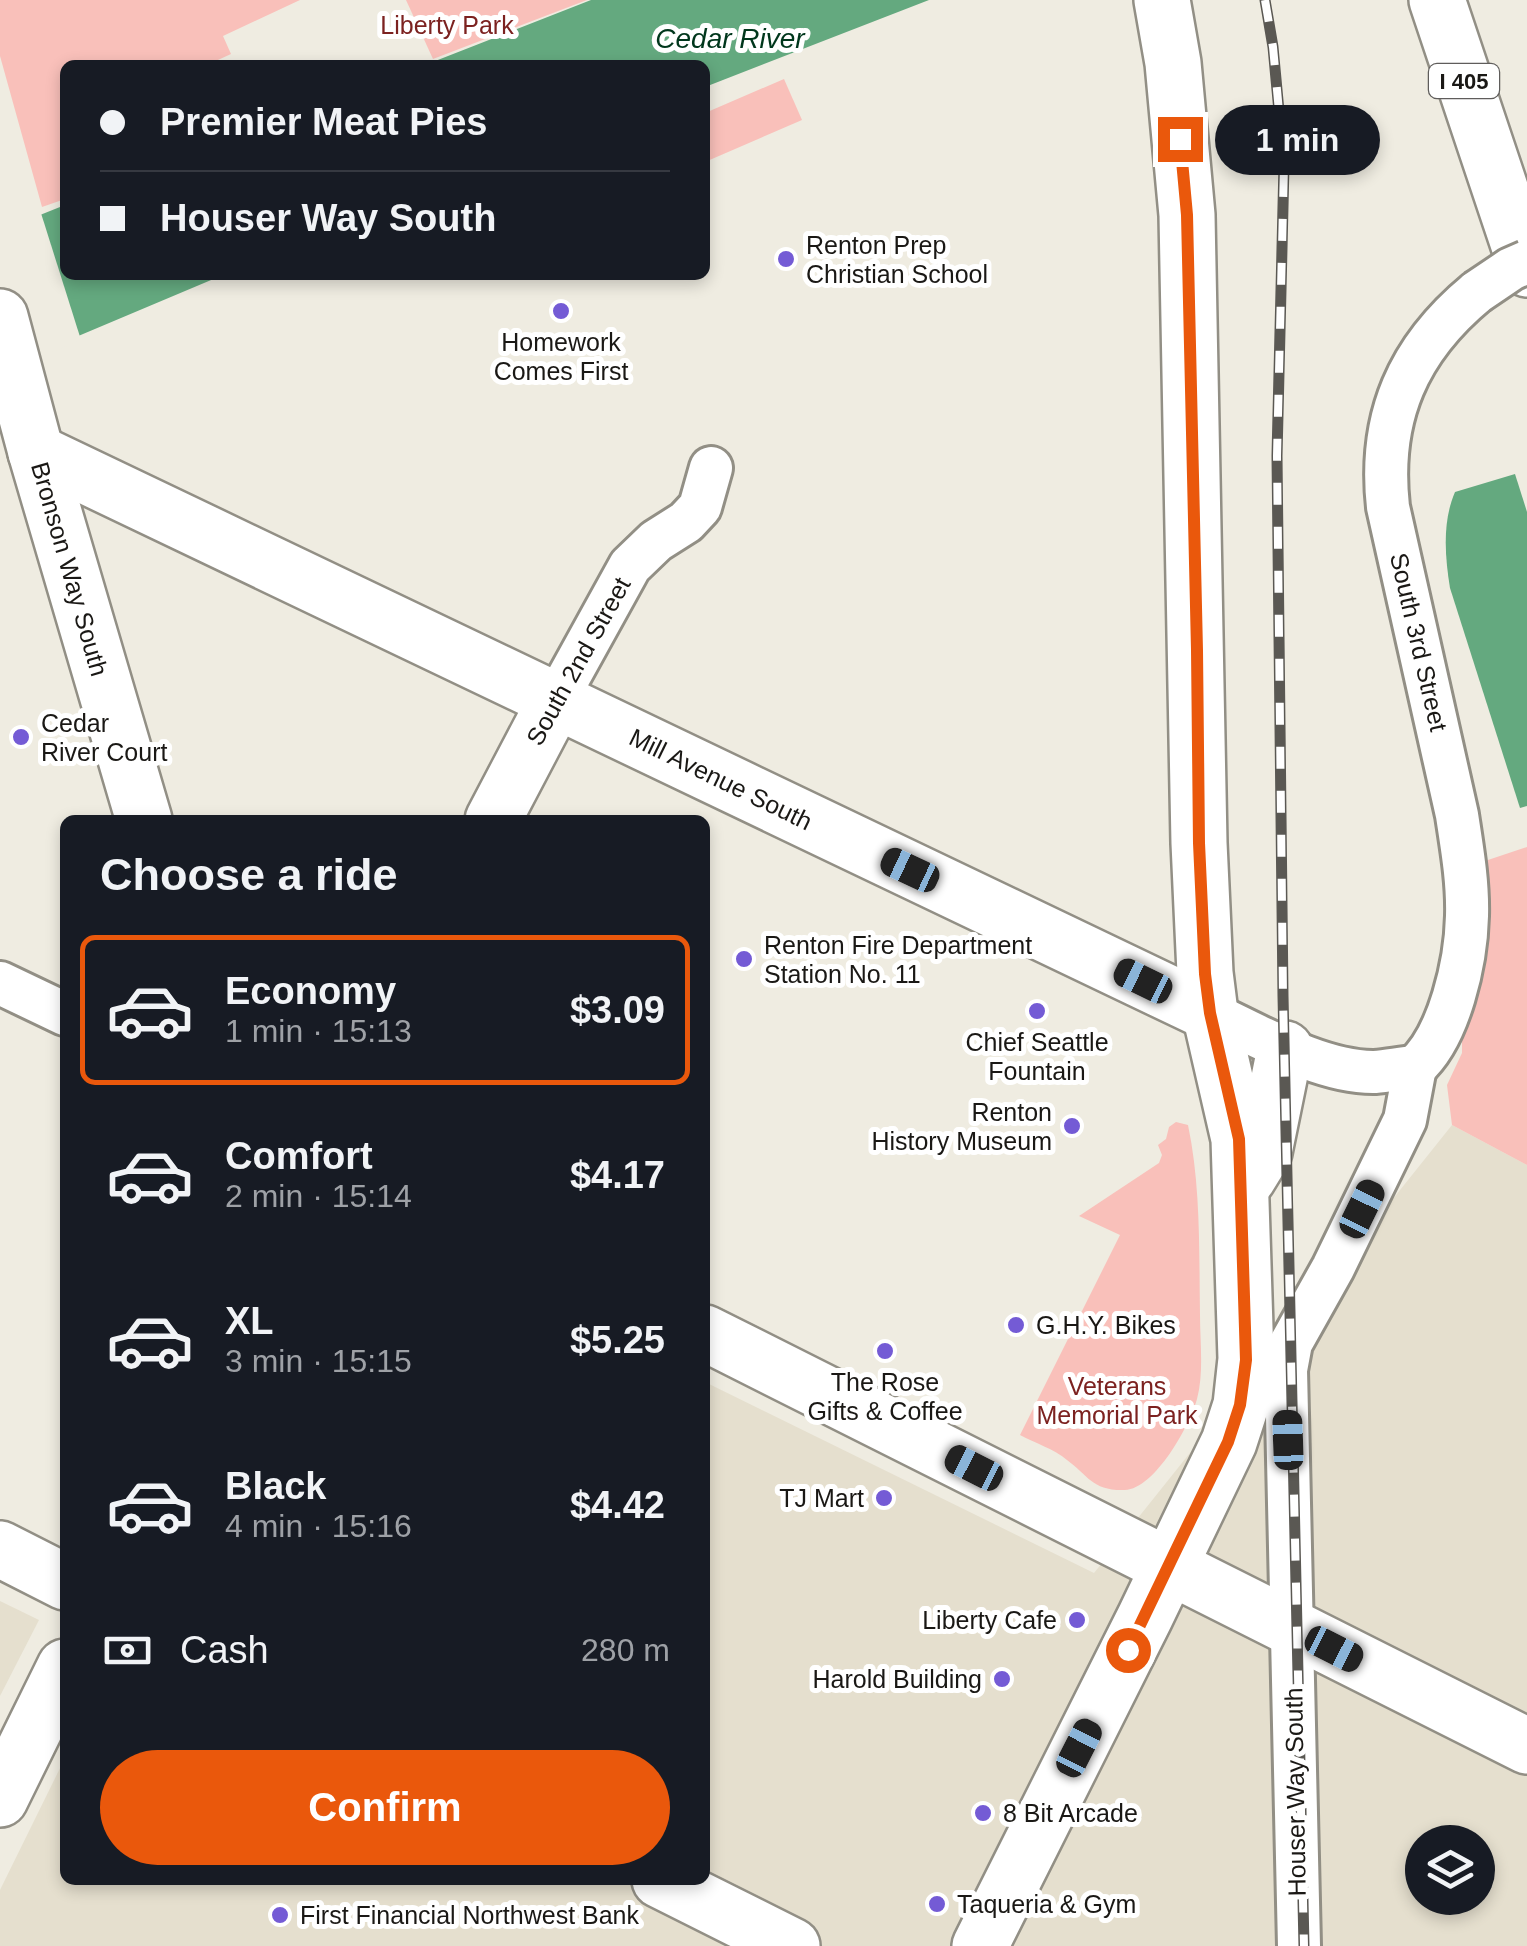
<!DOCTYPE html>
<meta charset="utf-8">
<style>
:root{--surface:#171b24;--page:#20242c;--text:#f1f3f6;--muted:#9ea1a6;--line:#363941;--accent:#ea580c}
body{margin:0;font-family:Helvetica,sans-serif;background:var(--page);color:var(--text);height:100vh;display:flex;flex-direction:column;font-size:38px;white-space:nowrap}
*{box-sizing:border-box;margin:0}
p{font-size:32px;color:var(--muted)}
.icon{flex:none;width:55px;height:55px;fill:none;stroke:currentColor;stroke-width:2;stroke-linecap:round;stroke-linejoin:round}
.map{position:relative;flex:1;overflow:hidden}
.panel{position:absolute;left:60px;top:815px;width:650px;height:1070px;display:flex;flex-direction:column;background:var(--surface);border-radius:15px;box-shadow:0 5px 15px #0003}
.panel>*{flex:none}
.banner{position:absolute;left:60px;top:60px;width:650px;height:220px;border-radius:15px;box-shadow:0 5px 15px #0003;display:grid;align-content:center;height:220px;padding:0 40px;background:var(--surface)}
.tools{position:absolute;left:1405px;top:1825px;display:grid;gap:20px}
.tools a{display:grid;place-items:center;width:90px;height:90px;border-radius:50%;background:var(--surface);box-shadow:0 5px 15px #0003;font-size:50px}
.end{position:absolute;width:45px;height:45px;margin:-22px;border:12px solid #ea580c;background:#fff;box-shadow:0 0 0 5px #fff}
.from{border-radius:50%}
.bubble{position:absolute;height:70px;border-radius:35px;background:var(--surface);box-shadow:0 5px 15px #0003;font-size:32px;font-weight:700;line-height:70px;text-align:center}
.car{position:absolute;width:30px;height:60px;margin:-30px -15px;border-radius:12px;box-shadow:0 0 8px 2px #0007;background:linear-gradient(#222 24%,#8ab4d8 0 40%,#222 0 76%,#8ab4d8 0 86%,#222 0)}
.banner b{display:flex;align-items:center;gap:35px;height:95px;font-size:38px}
.banner b+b{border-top:2px solid var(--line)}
.banner i{width:25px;height:25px;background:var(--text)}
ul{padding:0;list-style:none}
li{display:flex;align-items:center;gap:30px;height:150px;margin:0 20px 15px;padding:0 20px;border:5px solid transparent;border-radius:15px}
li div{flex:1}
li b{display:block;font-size:38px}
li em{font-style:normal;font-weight:700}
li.selected{border-color:var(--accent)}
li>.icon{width:90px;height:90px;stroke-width:1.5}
h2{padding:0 40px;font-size:45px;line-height:120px}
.pay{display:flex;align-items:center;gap:25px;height:110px;padding:0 40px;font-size:38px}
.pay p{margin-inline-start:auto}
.action{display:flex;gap:20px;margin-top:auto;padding:20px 40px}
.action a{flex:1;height:115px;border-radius:60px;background:var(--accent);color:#fff;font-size:40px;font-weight:700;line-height:115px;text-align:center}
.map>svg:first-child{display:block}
</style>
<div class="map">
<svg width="1527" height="1946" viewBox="0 0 1527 1946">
<rect width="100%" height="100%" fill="#efece1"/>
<g fill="#e5dfce" fill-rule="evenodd">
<path d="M 1452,1125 L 1527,1165 L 1527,1946 L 0,1946 L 0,1890 L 65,1758 L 65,1880 L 705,1880 L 705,1382 L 1094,1573 ZM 1422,1842 L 1478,1842 L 1478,1898 L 1422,1898 Z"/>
<path d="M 0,1601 L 39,1620 L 0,1696 Z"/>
</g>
<g fill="#f9c0ba">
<path d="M 0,0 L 300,0 L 223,36 L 231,54 L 207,65 L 65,65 L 65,199 L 42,207 L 0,56 Z"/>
<path d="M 406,0 L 587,0 L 433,59 Z"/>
<path d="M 784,79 L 802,120 L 705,162 L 705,113 Z"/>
<path d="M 1527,847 L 1527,1165 L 1452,1125 L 1447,1085 L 1462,1053 L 1462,1029 L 1476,864 Z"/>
<path d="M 1176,1122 L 1188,1125 C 1201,1187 1199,1252 1200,1315 C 1200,1342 1204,1373 1197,1399 C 1190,1425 1155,1489 1125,1490 C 1092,1491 1089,1476 1067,1460 C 1054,1449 1035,1443 1020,1435 L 1120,1235 L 1079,1216 L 1159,1163 L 1162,1155 L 1158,1145 L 1166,1139 L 1169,1127 Z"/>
</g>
<g fill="#64a97f">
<path d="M 591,0 L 929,0 L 705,87 L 705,65 L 425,65 Z"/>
<path d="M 65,205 L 65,275 L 223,275 L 0,369 L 0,231 Z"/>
<path d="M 1515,474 L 1527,512 L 1527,806 L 1520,808 L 1450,588 C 1445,557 1442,522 1455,492 Z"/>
</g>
<path fill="#efece1" d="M 40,210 L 81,340 L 0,374 L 0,225 Z"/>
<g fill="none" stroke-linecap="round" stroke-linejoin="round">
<g stroke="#928f85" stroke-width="48">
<g id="minor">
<path d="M 556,700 L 630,566 L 656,541 L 686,522 L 700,507 L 711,468"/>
<path d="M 0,983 L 65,1014"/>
<path d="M 1210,1013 C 1257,1035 1322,1073 1375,1072 C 1388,1071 1402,1068 1415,1067"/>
<path d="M 1415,1067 C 1450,1036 1466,961 1467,916 C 1468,882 1462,848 1457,815 L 1388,507 C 1378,417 1408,349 1477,292"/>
<path d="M 1299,1946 L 1286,1370 L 1291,1343 L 1333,1268 L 1405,1120 L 1415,1067"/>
</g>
</g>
<g stroke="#928f85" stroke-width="60">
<g id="tertiary">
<path d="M 493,820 L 556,700"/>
<path d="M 0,1549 L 65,1582"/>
<path d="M 660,1880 L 792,1946"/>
</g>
</g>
<g stroke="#928f85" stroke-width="60">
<g id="secondary">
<path d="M 0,317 L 36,452 L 144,820"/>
<path d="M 36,452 L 1210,1013"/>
<path d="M 1248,1178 L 1264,1152 L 1285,1049"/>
<path d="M 705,1333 L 1527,1746"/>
<path d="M 0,1799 L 65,1667"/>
<path d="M 980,1946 L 1145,1617 L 1229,1442 L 1241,1405 L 1246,1359 L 1239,1139 L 1210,1013 L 1205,973 L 1199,843 L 1187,215 L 1173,63 L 1162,0"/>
</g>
</g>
<g stroke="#928f85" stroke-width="60">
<path id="motorway" d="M 1437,0 L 1527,269"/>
</g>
<use href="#minor" stroke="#fff" stroke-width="42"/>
<use href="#tertiary" stroke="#fff" stroke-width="55"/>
<use href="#secondary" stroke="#fff" stroke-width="55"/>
<use href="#motorway" stroke="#fff" stroke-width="55"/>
<g stroke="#5a5853" stroke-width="11">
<path id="rail" d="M 1265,0 L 1273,47 L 1284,165 L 1277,456 L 1283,996 L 1304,1946"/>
</g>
<use href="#rail" stroke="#fff" stroke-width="8" stroke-dasharray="22" stroke-linecap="butt"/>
<g stroke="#928f85" stroke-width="48" stroke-linecap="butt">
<path id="minor-bridge" d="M 1477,292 L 1511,269 L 1527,262"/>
</g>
<use href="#minor-bridge" stroke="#fff" stroke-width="42"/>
</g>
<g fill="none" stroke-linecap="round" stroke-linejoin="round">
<path stroke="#ea580c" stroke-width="12" d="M 1128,1650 L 1228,1442 L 1240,1405 L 1246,1360 L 1239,1139 L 1210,1013 L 1205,974 L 1199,843 L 1197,650 L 1187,215 L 1180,139"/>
</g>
<g fill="#745bd5" stroke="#fff" stroke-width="4">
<circle cx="786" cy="259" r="10"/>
<circle cx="561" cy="311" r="10"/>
<circle cx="21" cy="737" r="10"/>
<circle cx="744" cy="959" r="10"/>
<circle cx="1037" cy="1011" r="10"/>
<circle cx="1072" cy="1126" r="10"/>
<circle cx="1016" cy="1325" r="10"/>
<circle cx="885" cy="1351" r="10"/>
<circle cx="884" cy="1498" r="10"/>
<circle cx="1077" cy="1620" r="10"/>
<circle cx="1002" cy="1679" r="10"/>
<circle cx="983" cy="1813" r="10"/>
<circle cx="937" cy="1904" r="10"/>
<circle cx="280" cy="1915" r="10"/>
</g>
<g text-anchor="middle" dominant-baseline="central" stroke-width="10" stroke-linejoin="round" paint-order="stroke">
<rect fill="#fff" stroke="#5f5d5b" stroke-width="2.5" x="1429" y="64" width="70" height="34" rx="8"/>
<g font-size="22" font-weight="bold" fill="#1a1815">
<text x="1464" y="81">I 405</text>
</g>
<g font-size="25" fill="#7c2220" stroke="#fff">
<text x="447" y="25">Liberty Park</text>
<text x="1117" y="1386">Veterans<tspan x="1117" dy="29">Memorial Park</tspan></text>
</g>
<g font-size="25" fill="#1a1815" stroke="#fff" text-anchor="start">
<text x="806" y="245">Renton Prep<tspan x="806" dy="29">Christian School</tspan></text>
<text x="561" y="342" text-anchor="middle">Homework<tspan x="561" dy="29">Comes First</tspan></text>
<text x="41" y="723">Cedar<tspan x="41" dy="29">River Court</tspan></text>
<text x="764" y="945">Renton Fire Department<tspan x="764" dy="29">Station No. 11</tspan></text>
<text x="1037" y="1042" text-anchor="middle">Chief Seattle<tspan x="1037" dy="29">Fountain</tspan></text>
<text x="1052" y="1112" text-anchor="end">Renton<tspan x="1052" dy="29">History Museum</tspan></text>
<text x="1036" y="1325">G.H.Y. Bikes</text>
<text x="885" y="1382" text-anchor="middle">The Rose<tspan x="885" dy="29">Gifts &amp; Coffee</tspan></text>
<text x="864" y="1498" text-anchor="end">TJ Mart</text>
<text x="1057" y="1620" text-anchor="end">Liberty Cafe</text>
<text x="982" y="1679" text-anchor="end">Harold Building</text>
<text x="1003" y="1813">8 Bit Arcade</text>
<text x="957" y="1904">Taqueria &amp; Gym</text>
<text x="300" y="1915">First Financial Northwest Bank</text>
</g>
<g font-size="25" fill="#1a1815" stroke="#fff">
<text transform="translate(70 569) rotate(74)">Bronson Way South</text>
<text transform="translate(1419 642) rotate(77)">South 3rd Street</text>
<text transform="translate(578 661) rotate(-61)">South 2nd Street</text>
<text transform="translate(721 779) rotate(26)">Mill Avenue South</text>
<text transform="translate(1295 1792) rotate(-91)">Houser Way South</text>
</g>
<g font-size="28" font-style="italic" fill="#00371c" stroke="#fff">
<text x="730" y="38">Cedar River</text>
</g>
</g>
</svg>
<div class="tools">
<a><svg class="icon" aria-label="layers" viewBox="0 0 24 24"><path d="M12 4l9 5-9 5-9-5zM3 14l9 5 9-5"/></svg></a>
</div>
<i class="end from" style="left:1128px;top:1650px"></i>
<i class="end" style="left:1180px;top:139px"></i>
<div class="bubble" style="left:1215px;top:105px;width:165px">1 min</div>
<i class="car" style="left:910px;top:870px;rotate:295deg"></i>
<i class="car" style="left:1143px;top:981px;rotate:296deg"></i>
<i class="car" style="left:1362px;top:1209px;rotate:26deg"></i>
<i class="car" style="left:1288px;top:1440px;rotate:358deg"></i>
<i class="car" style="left:974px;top:1468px;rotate:297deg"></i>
<i class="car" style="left:1334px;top:1649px;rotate:117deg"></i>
<i class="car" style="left:1079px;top:1748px;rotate:27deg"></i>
<div class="banner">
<b><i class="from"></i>Premier Meat Pies</b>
<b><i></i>Houser Way South</b>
</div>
<section class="panel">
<h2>Choose a ride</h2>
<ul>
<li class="selected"><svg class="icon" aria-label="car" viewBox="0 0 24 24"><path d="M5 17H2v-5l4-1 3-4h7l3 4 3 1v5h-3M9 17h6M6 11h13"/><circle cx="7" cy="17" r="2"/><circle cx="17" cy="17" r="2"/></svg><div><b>Economy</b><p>1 min · 15:13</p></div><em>$3.09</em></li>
<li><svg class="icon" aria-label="car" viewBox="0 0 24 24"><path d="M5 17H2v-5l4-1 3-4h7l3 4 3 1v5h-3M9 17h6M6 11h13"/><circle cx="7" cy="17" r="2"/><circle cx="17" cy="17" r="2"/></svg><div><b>Comfort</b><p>2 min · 15:14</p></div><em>$4.17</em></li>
<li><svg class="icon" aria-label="car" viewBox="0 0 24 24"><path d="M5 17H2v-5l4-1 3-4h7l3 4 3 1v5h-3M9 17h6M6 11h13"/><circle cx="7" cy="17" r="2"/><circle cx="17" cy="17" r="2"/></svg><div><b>XL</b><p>3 min · 15:15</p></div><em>$5.25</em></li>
<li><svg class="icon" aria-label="car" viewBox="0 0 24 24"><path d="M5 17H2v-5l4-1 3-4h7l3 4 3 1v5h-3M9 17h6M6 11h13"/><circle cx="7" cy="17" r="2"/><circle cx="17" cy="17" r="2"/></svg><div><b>Black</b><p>4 min · 15:16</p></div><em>$4.42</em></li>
</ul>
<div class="pay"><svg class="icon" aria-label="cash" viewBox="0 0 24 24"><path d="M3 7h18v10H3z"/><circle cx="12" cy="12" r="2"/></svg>Cash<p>280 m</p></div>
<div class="action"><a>Confirm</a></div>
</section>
</div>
